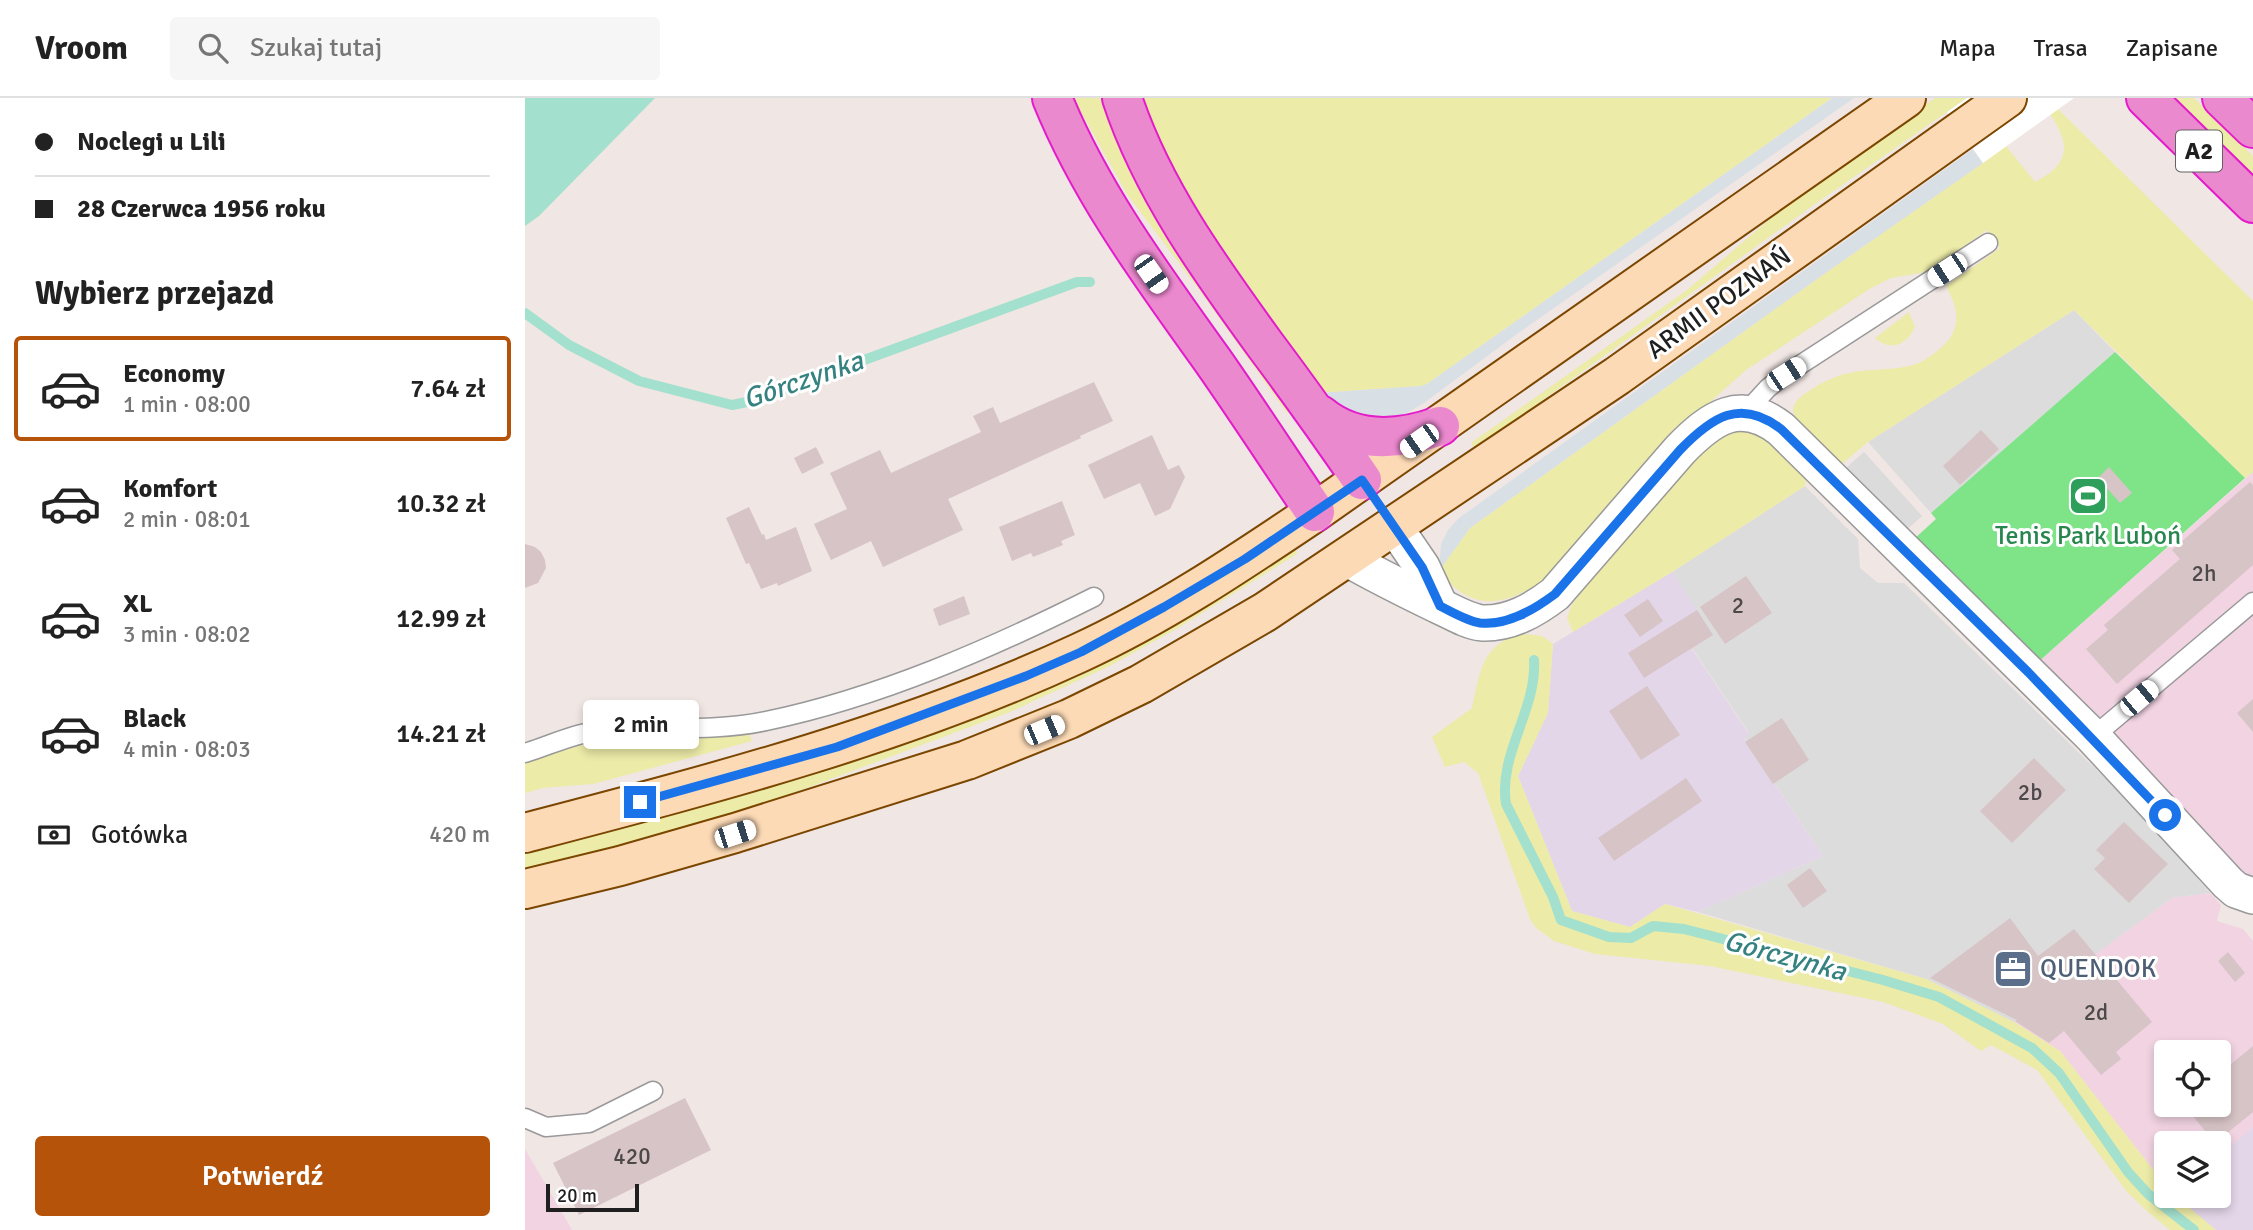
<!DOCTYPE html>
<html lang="pl">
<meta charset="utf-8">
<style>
:root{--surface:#fff;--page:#f6f6f6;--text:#222;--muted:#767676;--line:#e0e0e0;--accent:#b45309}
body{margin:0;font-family:Signika,sans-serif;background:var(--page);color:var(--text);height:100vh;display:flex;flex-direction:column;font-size:26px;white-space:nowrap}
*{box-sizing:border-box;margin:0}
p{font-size:23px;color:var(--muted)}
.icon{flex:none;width:38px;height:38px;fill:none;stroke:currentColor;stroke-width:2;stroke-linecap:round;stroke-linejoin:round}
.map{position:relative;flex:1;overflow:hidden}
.sheet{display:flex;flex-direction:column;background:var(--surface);width:525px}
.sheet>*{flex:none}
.banner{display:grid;align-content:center;height:154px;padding:0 35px;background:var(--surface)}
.tools{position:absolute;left:1629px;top:942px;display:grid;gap:14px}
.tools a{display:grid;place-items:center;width:77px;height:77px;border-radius:7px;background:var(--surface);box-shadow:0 4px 10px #0003;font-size:35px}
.scale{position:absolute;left:21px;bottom:18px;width:93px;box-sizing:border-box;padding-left:7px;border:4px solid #1f1f1f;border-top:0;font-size:19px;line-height:24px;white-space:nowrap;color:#1f1f1f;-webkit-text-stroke:5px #fff;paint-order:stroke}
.end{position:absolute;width:32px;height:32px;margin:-16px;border:9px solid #1a73e8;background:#fff;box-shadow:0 0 0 4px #fff}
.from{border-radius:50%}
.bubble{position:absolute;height:49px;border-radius:7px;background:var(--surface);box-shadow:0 4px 10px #0003;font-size:23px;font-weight:600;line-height:49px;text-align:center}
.car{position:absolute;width:21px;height:42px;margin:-21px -10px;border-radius:9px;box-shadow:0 0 5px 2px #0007;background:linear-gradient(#fff 24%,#345 0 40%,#fff 0 76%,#345 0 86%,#fff 0)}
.banner b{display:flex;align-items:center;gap:24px;height:66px;font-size:26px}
.banner b+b{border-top:2px solid var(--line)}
.banner i{width:18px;height:18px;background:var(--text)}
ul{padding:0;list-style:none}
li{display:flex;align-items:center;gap:21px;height:105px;margin:0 14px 10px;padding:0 21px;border:4px solid transparent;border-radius:7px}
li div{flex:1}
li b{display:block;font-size:26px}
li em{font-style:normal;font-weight:600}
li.selected{border-color:var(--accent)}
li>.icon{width:63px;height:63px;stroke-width:1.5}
h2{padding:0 35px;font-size:32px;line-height:84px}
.pay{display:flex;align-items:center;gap:18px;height:77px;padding:0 35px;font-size:26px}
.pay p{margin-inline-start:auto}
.button{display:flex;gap:14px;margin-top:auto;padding:14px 35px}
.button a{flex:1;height:80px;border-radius:7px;background:var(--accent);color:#fff;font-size:28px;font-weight:600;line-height:80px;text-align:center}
header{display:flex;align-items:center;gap:42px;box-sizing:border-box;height:98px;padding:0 35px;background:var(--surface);border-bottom:2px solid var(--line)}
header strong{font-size:33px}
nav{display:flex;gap:38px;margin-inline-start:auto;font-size:24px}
.search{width:490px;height:63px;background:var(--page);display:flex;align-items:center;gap:18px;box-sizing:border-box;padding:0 24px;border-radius:7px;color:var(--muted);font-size:26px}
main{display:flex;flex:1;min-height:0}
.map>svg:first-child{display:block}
</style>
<header>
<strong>Vroom</strong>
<div class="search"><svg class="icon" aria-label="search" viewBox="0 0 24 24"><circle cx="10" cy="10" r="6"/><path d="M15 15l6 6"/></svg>Szukaj tutaj</div>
<nav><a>Mapa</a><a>Trasa</a><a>Zapisane</a></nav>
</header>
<main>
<section class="sheet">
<div class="banner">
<b><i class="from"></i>Noclegi u Lili</b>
<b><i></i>28 Czerwca 1956 roku</b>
</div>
<h2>Wybierz przejazd</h2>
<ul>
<li class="selected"><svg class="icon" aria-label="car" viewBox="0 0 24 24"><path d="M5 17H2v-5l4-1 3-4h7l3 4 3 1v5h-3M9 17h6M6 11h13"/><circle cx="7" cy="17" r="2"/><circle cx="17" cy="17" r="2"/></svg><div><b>Economy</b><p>1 min · 08:00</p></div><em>7.64 zł</em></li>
<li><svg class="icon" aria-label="car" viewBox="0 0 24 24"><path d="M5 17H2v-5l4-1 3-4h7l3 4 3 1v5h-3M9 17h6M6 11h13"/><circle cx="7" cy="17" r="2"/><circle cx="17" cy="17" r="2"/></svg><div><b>Komfort</b><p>2 min · 08:01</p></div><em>10.32 zł</em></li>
<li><svg class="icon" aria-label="car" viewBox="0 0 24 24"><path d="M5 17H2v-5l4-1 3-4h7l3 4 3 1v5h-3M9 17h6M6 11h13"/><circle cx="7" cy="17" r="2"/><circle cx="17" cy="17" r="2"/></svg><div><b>XL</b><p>3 min · 08:02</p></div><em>12.99 zł</em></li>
<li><svg class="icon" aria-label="car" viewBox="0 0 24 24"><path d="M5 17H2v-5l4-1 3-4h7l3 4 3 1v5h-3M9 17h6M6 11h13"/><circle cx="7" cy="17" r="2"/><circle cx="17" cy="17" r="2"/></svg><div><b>Black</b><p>4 min · 08:03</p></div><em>14.21 zł</em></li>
</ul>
<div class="pay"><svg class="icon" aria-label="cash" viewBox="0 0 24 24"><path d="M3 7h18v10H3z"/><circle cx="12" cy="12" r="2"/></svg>Gotówka<p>420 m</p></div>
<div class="button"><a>Potwierdź</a></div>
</section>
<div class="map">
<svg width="1728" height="1132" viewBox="0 0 1728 1132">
<rect width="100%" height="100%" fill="#f0e6e4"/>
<g fill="#dddcdc">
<path d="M 1549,212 L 1590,254 L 1406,415 L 1343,344 Z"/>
<path d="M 1280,388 L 1333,441 L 1335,470 L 1353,485 L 1379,485 L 1612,711 L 1685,795 L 1647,800 L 1571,856 L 1489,924 L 1401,881 L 1173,814 L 1298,758 L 1219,639 L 1224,635 L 1167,550 L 1147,474 Z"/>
</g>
<g fill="#f1d3e2" fill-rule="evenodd">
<path d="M 1728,374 L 1728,778 L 1713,778 L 1512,565 Z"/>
<path d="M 1685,795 L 1696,807 L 1692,823 L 1718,831 L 1728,843 L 1728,1029 L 1694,1058 L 1694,1045 L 1642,1045 L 1641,1088 L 1535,953 L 1489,924 L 1571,856 L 1647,800 ZM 1642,954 L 1694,954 L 1694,1006 L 1642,1006 Z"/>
<path d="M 0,1051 L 47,1132 L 0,1132 Z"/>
</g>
<g fill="#e3d6e9">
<path d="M 1147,474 L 1188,537 L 1167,551 L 1224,636 L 1219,640 L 1298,758 L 1173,814 L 1140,806 L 1105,829 L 1047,813 L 993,678 L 1023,615 L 1028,546 Z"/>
<path d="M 1728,1029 L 1728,1132 L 1691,1132 L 1649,1097 L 1694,1097 L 1694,1058 Z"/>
</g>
<g fill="#eceba8">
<path d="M 548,0 L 584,0 L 771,307 L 762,315 L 672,189 L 602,96 Z"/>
<path d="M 617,0 L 1307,0 L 902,286 L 896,288 L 793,295 C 741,218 684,143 641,60 C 632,41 625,20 617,0 Z"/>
<path d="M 1410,0 L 1442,0 L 1286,109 L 950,351 L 946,345 L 1162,192 L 1274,96 Z"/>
<path d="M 1646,0 L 1669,0 L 1728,58 L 1728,81 Z"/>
<path d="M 1533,11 L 1728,203 L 1728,374 L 1720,380 L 1549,212 L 1343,344 L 1312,370 C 1302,358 1268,326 1268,311 C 1269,304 1276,298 1281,295 C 1294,286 1305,280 1320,276 C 1340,270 1363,273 1384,268 C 1393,266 1400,262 1407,257 C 1436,237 1437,217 1421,188 L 1475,150 L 1462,132 L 1402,174 L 1366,180 L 1346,190 L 1221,272 L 1173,315 L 1021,481 C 980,508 948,516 914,473 L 945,430 L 1292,181 L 1481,48 L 1510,84 C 1545,66 1546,47 1525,16 Z"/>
<path d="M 1384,214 L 1390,229 C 1382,247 1366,254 1350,240 Z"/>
<path d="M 1204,332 C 1243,333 1255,355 1281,382 L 1280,388 L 1147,474 L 1048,534 L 1042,520 L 1047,506 L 1167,359 Z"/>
<path d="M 766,452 L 771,452 L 772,456 L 653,530 L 585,568 L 485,614 L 196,722 L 0,775 L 0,752 L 224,693 Z"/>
<path d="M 1000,536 L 1017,538 L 1028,546 L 1023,615 L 993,678 L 1047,813 L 1105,829 L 1140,806 L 1401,881 L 1489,924 L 1535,953 L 1641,1088 L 1642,1097 L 1649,1097 L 1691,1132 L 1645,1132 L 1623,1114 L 1602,1094 L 1512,972 L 1466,947 L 1456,953 L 1418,926 L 1358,904 L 1185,868 L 1070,856 L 1029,843 L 1011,830 L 1005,821 L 953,675 L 939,664 L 920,669 L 907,639 L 947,610 C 955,576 956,543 1000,536 Z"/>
<path d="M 224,635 L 227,643 L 68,686 L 18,690 L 0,695 L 0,663 C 39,651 75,641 116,639 C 153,638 188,642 224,635 Z"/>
</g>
<path fill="#7fe387" d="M 1590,254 L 1720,380 L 1512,565 L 1388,442 L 1411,421 L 1406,415 Z"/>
<path fill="#dbdbdb" d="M 1339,354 L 1397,418 L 1379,434 L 1321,370 Z"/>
<g fill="#d8e0e6">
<path d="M 1307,0 L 1329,0 L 992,236 L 899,305 L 875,319 L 842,326 L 793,295 L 896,288 L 902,286 Z"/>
<path d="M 1448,51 L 1458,65 L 1292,181 L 945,430 L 914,473 L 916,446 L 923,432 L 934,420 Z"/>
</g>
<path fill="#a3e0cd" d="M 0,0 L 130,0 L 14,118 L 0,128 Z"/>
<path fill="#fff" d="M 1442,0 L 1549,0 L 1458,65 L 1422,14 Z"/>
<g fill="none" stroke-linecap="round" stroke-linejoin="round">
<g stroke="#a3e0cd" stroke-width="10">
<path d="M 0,215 L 44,247 L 114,283 L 207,307 L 227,303 L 552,184 L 565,184"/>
<path d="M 1009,562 C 1012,612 973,656 981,706 L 1028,799 L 1036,822 L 1084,839 L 1106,840 L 1128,828 L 1159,831 L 1358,882 L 1414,899 L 1507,950 L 1534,975 L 1603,1074 L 1623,1096 L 1669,1132"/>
</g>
</g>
<g fill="#d7c4c6">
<path d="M 569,284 L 588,323 L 555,338 L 556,340 L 423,401 L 438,432 L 358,469 L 346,443 L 306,462 L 289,426 L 322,411 L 305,375 L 355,352 L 366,375 L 456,334 L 448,318 L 468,309 L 475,325 Z"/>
<path d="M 1456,332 L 1474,351 L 1435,387 L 1418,368 Z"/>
<path d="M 627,337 L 643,372 L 654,367 L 660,379 L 645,411 L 630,418 L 615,385 L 579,401 L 563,367 Z"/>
<path d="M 291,349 L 299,365 L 277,376 L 269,360 Z"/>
<path d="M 1584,369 L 1607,395 L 1595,405 L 1573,380 Z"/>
<path d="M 1725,384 L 1728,387 L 1728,467 L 1592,586 L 1561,551 L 1583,532 L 1579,527 L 1655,461 L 1647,452 Z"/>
<path d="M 537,403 L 550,437 L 536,443 L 538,447 L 508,459 L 506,455 L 487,463 L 474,429 Z"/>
<path d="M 224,409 L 237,437 L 239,436 L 241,442 L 271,429 L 287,473 L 253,488 L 252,485 L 236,491 L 224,465 L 221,466 L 201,420 Z"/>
<path d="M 0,446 L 10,449 L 16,454 L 20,462 L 21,470 L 13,485 L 0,490 Z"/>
<path d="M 1221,478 L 1247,515 L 1200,546 L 1175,509 Z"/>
<path d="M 439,498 L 445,516 L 414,528 L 408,511 Z"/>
<path d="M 1123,501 L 1138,523 L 1115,539 L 1099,517 Z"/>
<path d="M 1172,512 L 1188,537 L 1119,580 L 1103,555 Z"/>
<path d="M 1122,588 L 1155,637 L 1116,662 L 1084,613 Z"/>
<path d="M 1728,601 L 1728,634 L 1712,615 Z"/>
<path d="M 1257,620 L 1284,662 L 1248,686 L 1220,644 Z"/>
<path d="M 1509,660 L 1541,692 L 1487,745 L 1455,713 Z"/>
<path d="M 1161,680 L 1177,703 L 1089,763 L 1073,740 Z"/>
<path d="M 1599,724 L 1643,766 L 1604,805 L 1569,771 L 1580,760 L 1571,752 Z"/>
<path d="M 1285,770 L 1302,793 L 1278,810 L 1262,787 Z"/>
<path d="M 1485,820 L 1513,858 L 1549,831 L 1627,924 L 1591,954 L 1596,961 L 1576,977 L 1539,933 L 1524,945 L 1490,923 L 1492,922 L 1405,880 Z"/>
<path d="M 1703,854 L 1720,875 L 1710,884 L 1693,863 Z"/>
<path d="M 1728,948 L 1728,1014 L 1690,1045 L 1658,1006 L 1694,1006 L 1694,976 Z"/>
<path d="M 160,1000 L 186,1052 L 54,1117 L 28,1065 Z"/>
</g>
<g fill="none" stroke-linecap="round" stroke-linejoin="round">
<g stroke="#999" stroke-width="21">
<g id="service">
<path d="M 1221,314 L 1243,290 L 1261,276 L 1463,145"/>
<path d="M 1568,639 L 1728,504"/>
<path d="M 0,655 C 23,648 48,636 71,633 C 128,627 185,635 241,623 C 353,600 467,550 569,499"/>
<path d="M 0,1020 L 21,1029 L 64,1025 L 128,993"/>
</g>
</g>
<g stroke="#999" stroke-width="38">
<g id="minor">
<path d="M 869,428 L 897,469 L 915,508"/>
<path d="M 821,460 C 851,477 881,492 912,507 C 926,513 941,523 957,525 C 985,526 1009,512 1030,496 L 1155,352 C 1186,320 1215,299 1256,331 L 1568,639 L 1703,785 L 1711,792 L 1728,798"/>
</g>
</g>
<g stroke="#7b4700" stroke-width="42">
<g id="secondary">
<path d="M 0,735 C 187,686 377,637 554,555 C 637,517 714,465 790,414 L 1381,0"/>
<path d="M 0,791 L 95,768 L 210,735 L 442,662 L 544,621 L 616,586 L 740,514 L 1092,278 L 1482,0"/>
</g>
</g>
<g stroke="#e31cca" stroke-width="42">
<g id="motorway">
<path d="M 527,0 C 566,96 628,179 688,263 C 723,313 756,364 790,414"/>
<path d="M 597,0 C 627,91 685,171 741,248 C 774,292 806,337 837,382"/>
<path d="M 1621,0 L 1728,105"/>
<path d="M 1697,0 L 1728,30"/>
<path d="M 795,317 C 830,346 873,343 915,328"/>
</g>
</g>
<use href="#service" stroke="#fff" stroke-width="18"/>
<use href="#minor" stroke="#fff" stroke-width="35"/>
<use href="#secondary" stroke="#fcdab6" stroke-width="38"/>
<use href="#motorway" stroke="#eb89cf" stroke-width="38"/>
</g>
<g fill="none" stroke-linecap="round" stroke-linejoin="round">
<path stroke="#1a73e8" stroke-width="9" d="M 115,704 L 312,649 L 501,578 L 556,554 L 639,509 L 720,461 L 837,382 L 897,469 L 915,508 C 927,514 942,523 955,525 C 983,528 1010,511 1030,496 L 1155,352 C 1186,320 1215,299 1256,331 L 1503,574 L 1640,717"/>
</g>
<defs>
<g id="stadium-square" transform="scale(2.0125)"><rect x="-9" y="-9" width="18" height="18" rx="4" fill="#2e9e5b" stroke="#fff"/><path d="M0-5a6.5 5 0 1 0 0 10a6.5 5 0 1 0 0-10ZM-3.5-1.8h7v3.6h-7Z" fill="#fff"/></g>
<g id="office-square" transform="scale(2.0125)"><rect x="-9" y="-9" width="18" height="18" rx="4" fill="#5c6f8a" stroke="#fff"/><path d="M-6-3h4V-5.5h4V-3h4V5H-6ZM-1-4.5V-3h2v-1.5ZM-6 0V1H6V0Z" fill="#fff"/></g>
</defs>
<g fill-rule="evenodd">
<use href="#stadium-square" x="1563" y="398"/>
<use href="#office-square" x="1488" y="871"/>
</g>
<g text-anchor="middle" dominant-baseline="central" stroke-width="6" stroke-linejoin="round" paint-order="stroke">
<g font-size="23" fill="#4d4849">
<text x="1679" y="475">2h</text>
<text x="1213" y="507">2</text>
<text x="1505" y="694">2b</text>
<text x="1571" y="914">2d</text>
<text x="107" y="1058">420</text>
</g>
<rect fill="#fff" stroke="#626262" stroke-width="2" x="1651" y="32.5" width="46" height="41" rx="5"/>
<g font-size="24" font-weight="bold" fill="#1f1f1f">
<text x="1674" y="53">A2</text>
</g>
<g font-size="26" fill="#1f1f1f" stroke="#fff">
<text transform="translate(1194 205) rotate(-36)">ARMII POZNAŃ</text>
</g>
<g font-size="26" fill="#27864d" stroke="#fff">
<text x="1563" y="438">Tenis Park Luboń</text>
</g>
<g font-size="26" fill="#4e5e75" stroke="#fff" text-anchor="start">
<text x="1515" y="871">QUENDOK</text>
</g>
<g font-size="28" font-style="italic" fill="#368280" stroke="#fff">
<text transform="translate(278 282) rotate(-19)">Górczynka</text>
<text transform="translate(1260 858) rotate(15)">Górczynka</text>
</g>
</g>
</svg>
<div class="tools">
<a><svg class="icon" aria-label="locate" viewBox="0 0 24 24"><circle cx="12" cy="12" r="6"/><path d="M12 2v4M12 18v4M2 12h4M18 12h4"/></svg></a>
<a><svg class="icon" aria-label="layers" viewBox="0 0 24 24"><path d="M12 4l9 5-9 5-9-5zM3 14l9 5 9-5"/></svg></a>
</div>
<div class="scale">20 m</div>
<i class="end from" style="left:1640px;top:717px"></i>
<i class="end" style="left:115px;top:704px"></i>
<div class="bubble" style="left:58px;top:602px;width:116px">2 min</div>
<i class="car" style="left:1422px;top:172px;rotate:237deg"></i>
<i class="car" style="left:626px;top:176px;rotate:145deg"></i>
<i class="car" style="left:1261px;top:276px;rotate:57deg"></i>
<i class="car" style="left:894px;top:343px;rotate:235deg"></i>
<i class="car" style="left:1614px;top:600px;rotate:50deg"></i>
<i class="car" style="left:519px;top:632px;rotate:67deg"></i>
<i class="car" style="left:210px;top:736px;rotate:72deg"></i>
</div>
</main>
